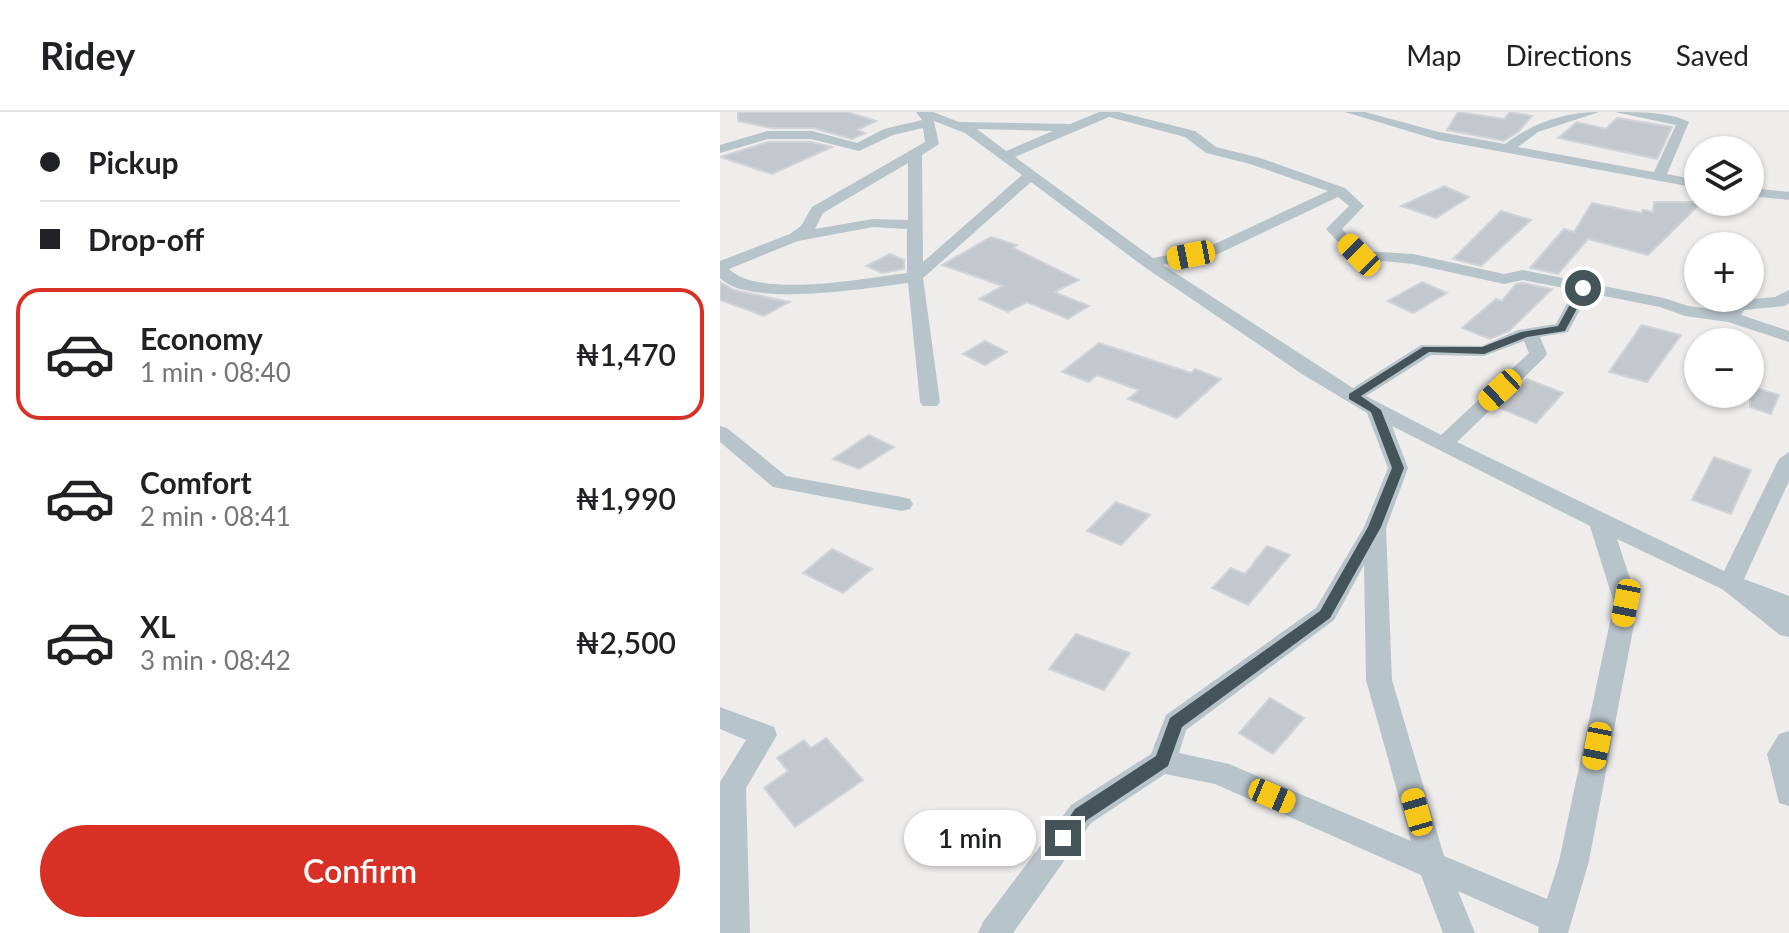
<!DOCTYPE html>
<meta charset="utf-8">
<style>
:root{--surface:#fff;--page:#f2f2f2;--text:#202124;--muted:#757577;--line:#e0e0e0;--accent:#d93025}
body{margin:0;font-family:Lato,sans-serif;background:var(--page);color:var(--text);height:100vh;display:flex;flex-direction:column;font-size:30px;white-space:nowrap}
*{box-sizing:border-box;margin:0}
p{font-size:26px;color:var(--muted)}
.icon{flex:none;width:44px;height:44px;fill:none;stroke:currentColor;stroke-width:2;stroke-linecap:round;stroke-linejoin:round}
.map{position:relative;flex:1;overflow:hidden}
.sheet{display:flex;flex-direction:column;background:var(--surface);width:720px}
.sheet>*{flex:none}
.top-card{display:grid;align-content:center;height:176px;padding:0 40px;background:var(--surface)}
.fabs{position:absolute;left:964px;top:24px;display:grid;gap:16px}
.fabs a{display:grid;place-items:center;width:80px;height:80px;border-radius:50%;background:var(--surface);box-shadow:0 2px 6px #0004;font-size:40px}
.end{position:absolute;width:36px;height:36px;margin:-18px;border:10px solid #455459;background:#fff;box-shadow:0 0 0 4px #fff}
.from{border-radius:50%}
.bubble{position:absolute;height:56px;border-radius:28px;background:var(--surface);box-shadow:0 2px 6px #0004;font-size:26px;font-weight:600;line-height:56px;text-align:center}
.car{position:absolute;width:24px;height:48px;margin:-24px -12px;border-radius:10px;box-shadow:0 0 6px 2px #0007;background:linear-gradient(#f5c518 24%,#345 0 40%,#f5c518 0 76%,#345 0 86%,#f5c518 0)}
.top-card b{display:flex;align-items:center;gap:28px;height:76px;font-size:30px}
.top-card b+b{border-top:2px solid var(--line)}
.top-card i{width:20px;height:20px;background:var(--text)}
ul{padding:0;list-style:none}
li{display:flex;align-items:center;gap:24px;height:132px;margin:0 16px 12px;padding:0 24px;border:4px solid transparent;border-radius:24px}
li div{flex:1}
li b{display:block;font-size:30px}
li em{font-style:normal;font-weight:600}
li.on{border-color:var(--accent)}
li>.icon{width:72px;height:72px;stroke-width:1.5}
.action{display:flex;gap:16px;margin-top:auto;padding:16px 40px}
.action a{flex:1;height:92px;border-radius:48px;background:var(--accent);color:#fff;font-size:32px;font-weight:600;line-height:92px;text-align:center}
header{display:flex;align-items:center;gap:48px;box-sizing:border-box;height:112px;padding:0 40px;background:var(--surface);border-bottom:2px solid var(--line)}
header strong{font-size:38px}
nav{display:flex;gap:44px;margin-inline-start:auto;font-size:28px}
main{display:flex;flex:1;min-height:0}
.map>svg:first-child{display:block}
</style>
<header>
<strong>Ridey</strong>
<nav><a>Map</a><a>Directions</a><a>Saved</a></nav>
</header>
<main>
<section class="sheet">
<div class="top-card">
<b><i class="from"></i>Pickup</b>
<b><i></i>Drop-off</b>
</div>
<ul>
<li class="on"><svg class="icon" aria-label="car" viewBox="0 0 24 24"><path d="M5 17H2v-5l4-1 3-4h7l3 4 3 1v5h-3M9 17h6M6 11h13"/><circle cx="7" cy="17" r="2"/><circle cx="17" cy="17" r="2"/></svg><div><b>Economy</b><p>1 min · 08:40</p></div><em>₦1,470</em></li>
<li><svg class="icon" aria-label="car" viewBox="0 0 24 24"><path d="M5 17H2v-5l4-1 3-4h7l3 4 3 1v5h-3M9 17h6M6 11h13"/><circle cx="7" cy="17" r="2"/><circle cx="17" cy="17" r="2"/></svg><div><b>Comfort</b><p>2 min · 08:41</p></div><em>₦1,990</em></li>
<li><svg class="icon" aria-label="car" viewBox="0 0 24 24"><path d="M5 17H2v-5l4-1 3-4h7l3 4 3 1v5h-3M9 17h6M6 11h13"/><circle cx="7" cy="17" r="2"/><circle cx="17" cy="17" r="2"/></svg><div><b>XL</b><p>3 min · 08:42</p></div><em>₦2,500</em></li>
</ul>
<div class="action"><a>Confirm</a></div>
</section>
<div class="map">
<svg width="1069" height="821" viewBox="0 0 1069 821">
<rect width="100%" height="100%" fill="#efecec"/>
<g fill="#c3c8cc" stroke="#d0d4d8" stroke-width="2">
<path d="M 18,0 L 127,0 L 156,9 L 137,18 L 145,21 L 132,27 L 93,16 L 51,16 L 18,9 Z"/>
<path d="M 738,0 L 784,7 L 790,0 L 812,4 L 799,19 L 784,29 L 727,18 Z"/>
<path d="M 897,6 L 952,15 L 937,47 L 838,26 L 857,10 L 886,17 Z"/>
<path d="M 48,30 L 91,30 L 112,35 L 52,62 L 0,45 Z"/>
<path d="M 724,74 L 749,85 L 716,106 L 681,94 Z"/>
<path d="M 934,90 L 982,90 L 928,143 L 868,127 L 838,162 L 810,156 L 844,117 L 854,120 L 872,91 L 922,101 L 923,98 L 933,100 Z"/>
<path d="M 781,99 L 811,108 L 761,154 L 733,147 Z"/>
<path d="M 271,125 L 297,133 L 293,136 L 359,168 L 334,180 L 369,194 L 348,207 L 307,190 L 288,200 L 259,187 L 283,174 L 222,153 Z"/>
<path d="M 170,142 L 184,148 L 184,157 L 162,161 L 146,154 Z"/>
<path d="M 0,170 L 14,178 L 69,190 L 44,204 L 0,188 Z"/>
<path d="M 702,170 L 727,181 L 693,201 L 668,189 Z"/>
<path d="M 803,171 L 832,177 L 789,219 L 770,227 L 742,216 L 776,187 L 782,189 L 796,172 Z"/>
<path d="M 922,213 L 961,223 L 927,270 L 889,260 Z"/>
<path d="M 265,229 L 287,240 L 265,253 L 243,242 Z"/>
<path d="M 379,231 L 471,261 L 475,257 L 501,267 L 457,306 L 408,287 L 419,278 L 377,263 L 369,270 L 342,260 Z"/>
<path d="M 807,267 L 843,281 L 816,311 L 779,296 Z"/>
<path d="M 1030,274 L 1059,283 L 1051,302 L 1030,295 Z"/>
<path d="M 149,323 L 174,335 L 139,357 L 113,347 Z"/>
<path d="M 994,345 L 1031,358 L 1011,402 L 972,388 Z"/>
<path d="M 396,390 L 430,403 L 401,433 L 367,419 Z"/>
<path d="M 547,434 L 570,443 L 528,493 L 492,476 L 511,456 L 525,462 Z"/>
<path d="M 112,437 L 152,457 L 123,481 L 83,461 Z"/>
<path d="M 356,522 L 410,541 L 384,578 L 329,557 Z"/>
<path d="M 550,586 L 584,606 L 553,642 L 519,621 Z"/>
<path d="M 106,626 L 143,668 L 75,715 L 44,676 L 68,659 L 57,646 L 84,628 L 91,636 Z"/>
</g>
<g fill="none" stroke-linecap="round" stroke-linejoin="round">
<g fill="#b7c4c9" fill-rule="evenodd">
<path d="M 196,0 L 213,0 L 239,10 L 350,12 L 379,0 L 399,0 L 475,19 L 496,35 L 540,46 L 625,76 L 644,94 L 622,117 L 644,139 L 693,142 L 784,162 L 803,158 L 944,186 L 968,194 L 1006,199 L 1013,189 L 1055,185 L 1069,178 L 1069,191 L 1065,194 L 1024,198 L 1021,203 L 1069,219 L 1069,230 L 1008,210 L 965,204 L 940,195 L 869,181 L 848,220 L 820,225 L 827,242 L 824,246 L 737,330 L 1004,459 L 1059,347 L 1069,340 L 1069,369 L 1024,467 L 1069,484 L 1069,525 L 1060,523 L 1002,477 L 897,427 L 918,491 L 869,749 L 848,821 L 818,821 L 819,815 L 738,779 L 755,821 L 723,821 L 701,763 L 495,672 L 445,662 L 371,711 L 293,821 L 258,821 L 263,810 L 351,693 L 431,642 L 446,603 L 596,496 L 644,415 L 668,356 L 647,301 L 582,262 L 423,154 L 311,70 L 203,166 L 220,290 L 217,294 L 203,294 L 200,290 L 188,171 C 147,176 29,196 0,166 L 0,149 L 70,122 L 81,114 L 92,95 L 205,30 L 203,16 L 173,23 L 139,39 L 91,27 L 48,27 L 0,41 L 0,33 L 47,19 L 92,19 L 137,31 L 164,17 L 202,8 ZM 389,5 L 465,25 L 486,41 L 530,52 L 608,79 L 488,135 L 433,146 L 295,45 ZM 214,9 L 245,21 L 302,63 L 203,150 L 202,43 L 219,32 ZM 257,17 L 333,19 L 286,39 ZM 188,51 L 188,108 L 153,107 L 95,117 L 103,101 ZM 618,85 L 629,94 L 606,117 L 633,146 L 693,152 L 784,172 L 803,168 L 854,178 L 836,212 L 798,218 L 762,234 L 701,233 L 633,276 L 443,153 L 498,142 ZM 153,115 L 187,117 L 187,161 C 146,166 39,187 9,157 L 78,129 ZM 804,229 L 809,241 L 721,323 L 646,284 L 711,243 L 764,244 ZM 672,314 L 870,414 L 894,491 L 839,749 L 827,787 L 724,744 L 672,568 L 666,416 L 688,356 ZM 644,453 L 646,568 L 691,729 L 509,652 L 459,641 L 466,618 L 614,508 Z"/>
<path d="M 625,0 L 645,0 L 719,20 L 785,32 C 813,11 844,0 879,0 L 818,20 L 798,35 L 934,60 L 956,13 L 895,0 C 917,0 951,0 969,10 L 947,62 L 978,68 L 978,76 L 718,28 Z"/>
<path d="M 1030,76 L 1069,80 L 1069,88 L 1030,84 Z"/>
<path d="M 0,314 L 7,316 L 66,364 L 182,385 L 190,387 L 193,392 L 190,397 L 182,399 L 53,375 L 0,330 Z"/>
<path d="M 0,595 L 54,615 L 57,623 L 26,676 L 30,821 L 0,821 L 0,670 L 26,628 L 0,617 Z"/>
<path d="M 1069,619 L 1069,694 L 1059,691 L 1047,642 L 1059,622 Z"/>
</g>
</g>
<path fill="#455459" d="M 863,173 L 868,176 L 845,219 L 807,225 L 764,242 L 709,240 L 641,284 L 661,298 L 684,356 L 661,415 L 610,506 L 462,615 L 448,654 L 367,708 L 350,732 L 337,732 L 335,726 L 355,697 L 436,644 L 450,606 L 600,499 L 648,415 L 672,356 L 651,300 L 629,287 L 629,282 L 703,235 L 762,235 L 801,220 L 838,214 L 859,176 Z"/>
</svg>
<div class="fabs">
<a><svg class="icon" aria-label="layers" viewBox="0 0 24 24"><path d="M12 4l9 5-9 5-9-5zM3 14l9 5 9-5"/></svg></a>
<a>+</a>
<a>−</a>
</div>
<i class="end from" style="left:863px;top:176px"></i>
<i class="end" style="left:343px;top:726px"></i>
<div class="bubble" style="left:184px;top:698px;width:132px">1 min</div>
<i class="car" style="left:471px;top:143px;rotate:259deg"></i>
<i class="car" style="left:639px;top:143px;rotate:315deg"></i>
<i class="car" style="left:780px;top:278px;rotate:227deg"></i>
<i class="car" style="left:906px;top:491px;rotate:191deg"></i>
<i class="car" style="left:877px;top:634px;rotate:191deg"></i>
<i class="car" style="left:552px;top:684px;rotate:113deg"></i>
<i class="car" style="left:697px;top:700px;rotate:344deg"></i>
</div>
</main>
